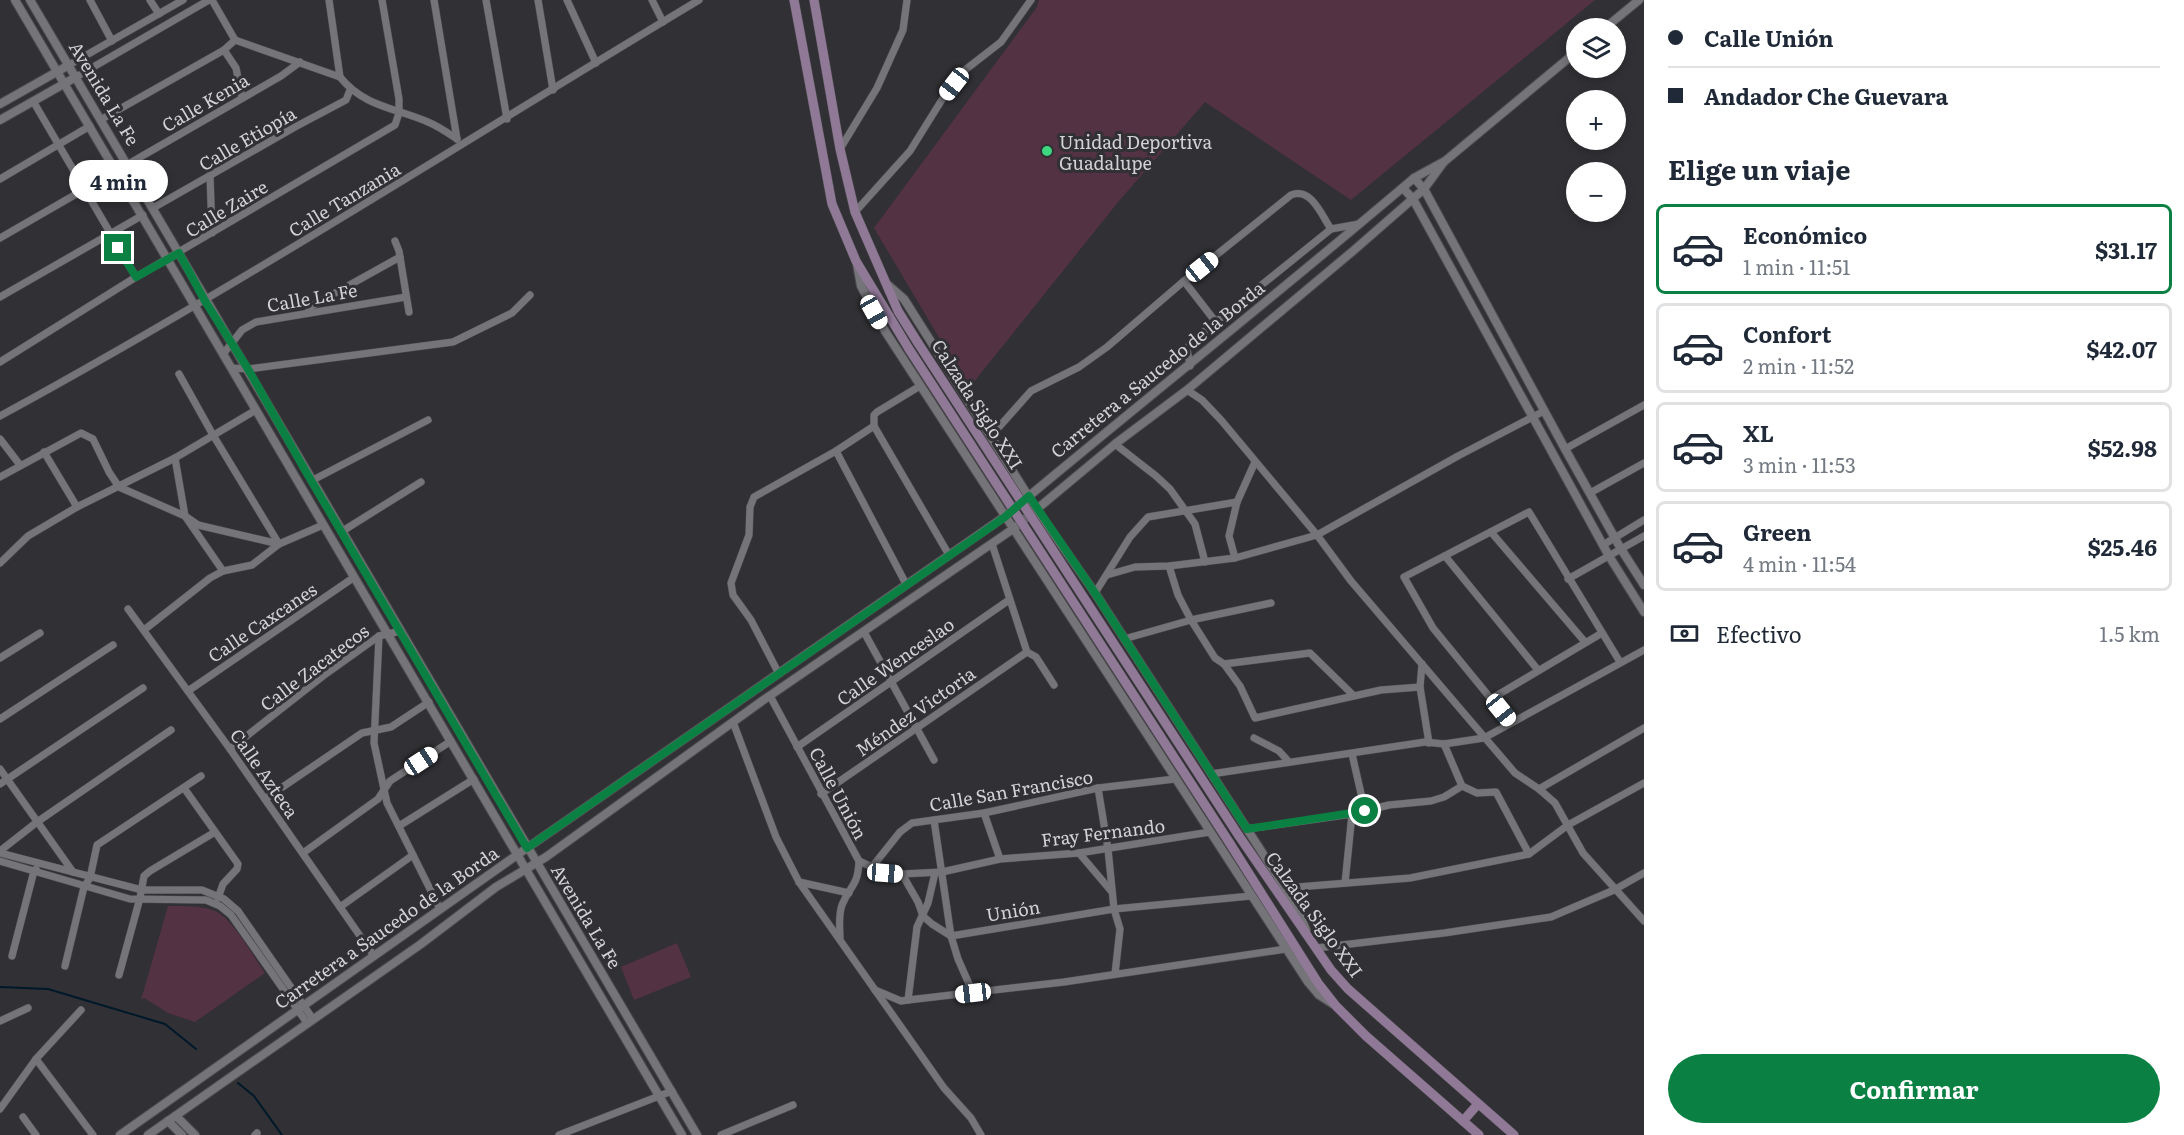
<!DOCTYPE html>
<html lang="es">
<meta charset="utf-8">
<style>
:root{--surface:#fff;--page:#f2f2f3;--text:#1f2937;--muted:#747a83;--line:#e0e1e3;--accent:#0b8043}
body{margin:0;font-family:Literata,serif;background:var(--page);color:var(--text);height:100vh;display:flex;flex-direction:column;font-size:22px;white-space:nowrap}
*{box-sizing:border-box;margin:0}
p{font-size:20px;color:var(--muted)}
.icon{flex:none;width:33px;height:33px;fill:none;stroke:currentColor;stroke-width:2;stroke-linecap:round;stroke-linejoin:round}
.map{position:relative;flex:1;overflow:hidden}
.details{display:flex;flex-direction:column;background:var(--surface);width:540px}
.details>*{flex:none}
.hud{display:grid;align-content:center;height:132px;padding:0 24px;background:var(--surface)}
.controls{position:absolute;left:1566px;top:18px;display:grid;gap:12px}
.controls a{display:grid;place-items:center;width:60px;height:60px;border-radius:50%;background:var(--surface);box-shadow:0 3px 9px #0003;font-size:30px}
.end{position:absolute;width:27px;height:27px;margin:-14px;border:8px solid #0b8043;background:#fff;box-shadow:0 0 0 3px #fff}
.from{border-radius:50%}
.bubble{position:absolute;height:42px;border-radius:21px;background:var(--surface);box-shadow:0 3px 9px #0003;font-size:20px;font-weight:700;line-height:42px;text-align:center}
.car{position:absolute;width:18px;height:36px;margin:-18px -9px;border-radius:8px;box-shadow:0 0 4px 2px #0007;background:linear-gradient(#fff 24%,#345 0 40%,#fff 0 76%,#345 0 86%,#fff 0)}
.hud b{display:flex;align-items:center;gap:21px;height:57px;font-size:22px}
.hud b+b{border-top:2px solid var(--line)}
.hud i{width:15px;height:15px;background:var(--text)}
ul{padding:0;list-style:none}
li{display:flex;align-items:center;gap:18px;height:90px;margin:0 12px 9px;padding:0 12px;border:3px solid var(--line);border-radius:9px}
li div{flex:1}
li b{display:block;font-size:22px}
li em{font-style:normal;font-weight:700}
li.on{border-color:var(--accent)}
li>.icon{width:54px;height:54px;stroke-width:1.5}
h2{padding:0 24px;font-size:27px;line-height:72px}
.pay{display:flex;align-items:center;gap:15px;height:66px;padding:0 24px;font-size:22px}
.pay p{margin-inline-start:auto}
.button{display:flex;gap:12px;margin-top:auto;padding:12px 24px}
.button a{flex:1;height:69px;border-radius:36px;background:var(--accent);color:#fff;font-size:24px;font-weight:700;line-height:69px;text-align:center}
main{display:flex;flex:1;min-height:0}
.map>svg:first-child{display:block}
</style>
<main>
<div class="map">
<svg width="1644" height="1135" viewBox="0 0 1644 1135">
<rect width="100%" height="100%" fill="#313034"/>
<g fill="#533243">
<path d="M 1039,0 L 1595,0 L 1351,200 L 1205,102 L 1119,201 L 969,388 L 874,228 L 1037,7 Z"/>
<path d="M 168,906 C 184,906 200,905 215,911 C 233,919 253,956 265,973 L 195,1022 L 168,1013 L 144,998 L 141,1000 Z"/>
<path d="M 677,943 L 691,977 L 634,1000 L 621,967 Z"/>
</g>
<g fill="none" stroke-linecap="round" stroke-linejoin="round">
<g stroke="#00192a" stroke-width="2">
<path d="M 0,987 L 48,989 L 165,1024 L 196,1049"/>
<path d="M 238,1083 L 254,1096 L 282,1135"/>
</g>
<g stroke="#4d4c4f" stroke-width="8">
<g id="minor">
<path d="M 90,0 L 112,41"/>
<path d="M 150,0 L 159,14"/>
<path d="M 212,0 L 235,40"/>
<path d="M 329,0 L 340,77"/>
<path d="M 434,0 L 457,139"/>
<path d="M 486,0 L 507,119"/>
<path d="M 538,0 L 553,90"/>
<path d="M 567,0 L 596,63"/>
<path d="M 652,0 L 663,22"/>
<path d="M 235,40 L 340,77 C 364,107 396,108 428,122 C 438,126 448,133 457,139"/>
<path d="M 224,50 L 236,68 L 242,98"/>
<path d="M 69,65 L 183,0"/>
<path d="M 76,77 L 209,0"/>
<path d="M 33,101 L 136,277"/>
<path d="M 102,119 L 224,50 L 235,40"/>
<path d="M 840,149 L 877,88 L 903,30 L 907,0"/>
<path d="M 210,175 L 212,233"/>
<path d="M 0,179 L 90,126"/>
<path d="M 153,208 L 295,127 L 346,100 L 350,90"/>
<path d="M 855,212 L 910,151 L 943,98 L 965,70 L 1001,42 L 1031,0"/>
<path d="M 0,238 L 281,76 L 300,62"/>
<path d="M 395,241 L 399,251 L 409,312"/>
<path d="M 1184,281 L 1215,321"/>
<path d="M 0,297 L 143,215"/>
<path d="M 308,313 L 310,307 L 400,257"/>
<path d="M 224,353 L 242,330 L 256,322 L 406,297"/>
<path d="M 0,362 L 136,277 L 395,125 L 399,113 L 399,99 L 382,0"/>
<path d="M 1190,366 L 1187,349 L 1191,342 L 1331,229"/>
<path d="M 232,368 L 248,369 L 453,342 L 512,313 L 530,295"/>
<path d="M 179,374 L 213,435 L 279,544 L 323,525"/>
<path d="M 1187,390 L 1202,400 L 1221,420 L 1317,535 L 1351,581 L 1515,773 L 1539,789 L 1555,803 L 1583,853 L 1644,921"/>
<path d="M 0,416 C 239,286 467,139 699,0"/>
<path d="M 874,426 L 949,555"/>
<path d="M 991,436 L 1031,391 L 1079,367 L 1107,347 L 1184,281 L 1291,195 C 1311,187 1321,214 1331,229 L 1359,224"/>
<path d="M 0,439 L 20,465"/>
<path d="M 1115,444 L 1156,476 L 1170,489 L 1195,524 L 1205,562"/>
<path d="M 1565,449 L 1644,405"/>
<path d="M 836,451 L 906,584"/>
<path d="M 44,452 L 77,507 L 175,458 L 256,410"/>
<path d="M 175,458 L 185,516 L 223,571"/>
<path d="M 0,477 L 81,433 L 93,439 L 109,472 L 119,487 L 185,516 L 198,525 L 279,544"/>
<path d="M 311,481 L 428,420"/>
<path d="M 1590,493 L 1644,463"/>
<path d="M 341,532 L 421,482"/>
<path d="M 1491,532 L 1585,642"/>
<path d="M 992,544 L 1027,652 L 1036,657 L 1054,685"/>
<path d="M 1603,545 L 1644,520"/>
<path d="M 1445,556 L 1538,670"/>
<path d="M 1235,558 L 1229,536 L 1237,502 L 1255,462"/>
<path d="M 0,563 L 28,536 L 77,507"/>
<path d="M 1169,566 L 1178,595 L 1191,620 L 1215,658 L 1224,664 L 1240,686 L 1255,718 L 1381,690 L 1420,687"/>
<path d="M 1107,575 L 1135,567 L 1169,566 L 1235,558 L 1317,535 L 1458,456 L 1544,411"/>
<path d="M 1568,579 L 1644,536"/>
<path d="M 1095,593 L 1130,537 L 1148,517 L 1237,502"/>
<path d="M 128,609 L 230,749 L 374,956"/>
<path d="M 144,630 L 210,578 L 223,571 L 252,565 L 279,544"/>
<path d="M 864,632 L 934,760"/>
<path d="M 379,636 L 374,743 L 387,803 L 440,909"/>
<path d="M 1124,639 L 1191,620 L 1271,603"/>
<path d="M 0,658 L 40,633"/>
<path d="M 1224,664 L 1310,653 L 1353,695"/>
<path d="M 1422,664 L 1420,687 L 1429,743"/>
<path d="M 779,674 L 751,620 L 733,595 L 731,583 L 749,535 L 750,507 L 754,497 L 836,451 L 874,426 L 874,415 L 877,412 L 920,386"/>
<path d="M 188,691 L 353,578"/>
<path d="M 770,696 L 859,861 C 858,887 850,885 842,905 C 838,916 840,928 840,939"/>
<path d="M 1491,699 L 1602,633"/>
<path d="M 0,719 L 113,645"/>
<path d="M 733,722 L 776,837 L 799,882 L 944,1088 L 971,1118 L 981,1135"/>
<path d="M 1510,722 L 1433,628 L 1404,577 L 1529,512 L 1620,662"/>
<path d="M 1254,738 L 1279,751 L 1289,762"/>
<path d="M 1444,744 L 1462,786 L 1477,793 L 1496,792 L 1529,854"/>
<path d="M 797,747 L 1009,600"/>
<path d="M 230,749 L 323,676 L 379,636 L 401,631"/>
<path d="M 1352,754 L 1365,811"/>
<path d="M 0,769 L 73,872"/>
<path d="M 1211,774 L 1425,742 L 1444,744 L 1484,738 L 1644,650"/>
<path d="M 0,784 L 143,688"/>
<path d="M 184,788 L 238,864 L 237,869 L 223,884 L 218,898"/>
<path d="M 1098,788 L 1108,849 L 1114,909 L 1120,929 L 1115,974"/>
<path d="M 1539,789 L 1644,728"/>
<path d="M 821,794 L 1027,652"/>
<path d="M 265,799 L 362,733 L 391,727 L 429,702"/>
<path d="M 984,813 L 1000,859"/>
<path d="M 934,820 L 951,936 L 958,959 L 973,993"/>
<path d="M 399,826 L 474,779"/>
<path d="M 1247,829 L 1352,814 L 1389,805 L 1431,801 L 1444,797 L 1462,786"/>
<path d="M 0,851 L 37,822 L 171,730"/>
<path d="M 0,853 L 142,890 L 202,890 L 224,899 L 238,911 L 313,1019"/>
<path d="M 303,853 L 378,799 L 390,781 L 451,741"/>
<path d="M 1079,853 L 1112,892"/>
<path d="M 0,861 L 130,899 L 206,900 L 220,906 L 231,915 L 307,1023"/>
<path d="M 859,861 L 885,873 L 902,874 L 918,902 L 923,916 L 932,924 L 951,936 L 1114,909 L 1251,896"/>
<path d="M 872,867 L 900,832 L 912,823 L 984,813 L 1098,788 L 1175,779"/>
<path d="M 902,874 L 942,872 L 1000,859 L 1079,853 L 1210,832"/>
<path d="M 799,882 L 849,893"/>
<path d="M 1345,883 L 1352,814"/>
<path d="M 1285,888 L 1410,878 L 1529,854 L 1568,825 L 1644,783"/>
<path d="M 340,907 L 413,855"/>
<path d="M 1316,948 L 1444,933 L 1551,917 L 1614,890 L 1644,873"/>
<path d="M 12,956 L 34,871 L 36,869"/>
<path d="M 65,966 L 84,887 L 90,878 L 97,845 L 201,776"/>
<path d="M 119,975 L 140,898 L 144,876 L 150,871 L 215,832"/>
<path d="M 875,990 L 901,1001 L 908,1000 L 1064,982 L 1286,949"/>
<path d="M 908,1000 L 917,927 L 928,903 L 935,873"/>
<path d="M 0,1021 L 28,1008"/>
<path d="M 36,1059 L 93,1135"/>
<path d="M 0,1109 L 36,1059 L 81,1010"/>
<path d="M 23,1117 L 36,1135"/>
<path d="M 255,1135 L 257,1133"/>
<path d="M 559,1135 L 672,1091"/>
<path d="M 721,1135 L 793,1105"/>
</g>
</g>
<g stroke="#4d4c4f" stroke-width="10">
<g id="tertiary">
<path d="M 15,0 L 682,1135"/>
<path d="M 30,0 L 697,1135"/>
<path d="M 1605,28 L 1639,0"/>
<path d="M 0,104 L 69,65"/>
<path d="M 0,120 L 76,77"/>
<path d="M 1414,178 L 1424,189 L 1565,449 L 1621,549 L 1644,585"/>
<path d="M 1403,188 L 1413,199 L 1609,556 L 1644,612"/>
<path d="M 857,264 L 861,286 L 885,331 L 1308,982 L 1319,995 L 1333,1004"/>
<path d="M 888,285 L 904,299 L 1037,510 L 1095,593 L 1285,888 L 1299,912 L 1306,930"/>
<path d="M 176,1116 L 195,1135"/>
<path d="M 168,1121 L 182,1135"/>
<path d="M 120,1135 L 527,848 L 1004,517 C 1140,403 1279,293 1414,178 L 1445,161 L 1576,52"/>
<path d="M 148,1135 L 421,944 L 496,887 L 546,857 L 762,701 L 1013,529 L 1115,444 L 1187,390 L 1353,251 L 1424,189 L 1443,163"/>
</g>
</g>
<g stroke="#4d4c4f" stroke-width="10">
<g id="secondary">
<path d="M 794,0 L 832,204 L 856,261 L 909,349"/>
<path d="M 814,0 L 840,149 L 855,212 L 898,311 L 918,343"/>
<path d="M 1239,836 L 1331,970 L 1348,989 L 1514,1135"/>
<path d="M 1229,842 L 1318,983 L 1336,1006 L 1366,1036 L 1479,1135"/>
<path d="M 1463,1121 L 1478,1104"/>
</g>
</g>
<use href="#minor" stroke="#757478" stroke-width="7"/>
<use href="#tertiary" stroke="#757478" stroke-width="8"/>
<use href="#secondary" stroke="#907897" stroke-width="9"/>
<g stroke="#4d4c4f" stroke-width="10" stroke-linecap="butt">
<g id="secondary-bridge">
<path d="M 918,343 L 1239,836"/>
<path d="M 909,349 L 1229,842"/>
</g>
</g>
<use href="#secondary-bridge" stroke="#907897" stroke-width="9"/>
</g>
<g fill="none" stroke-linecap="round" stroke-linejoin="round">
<path stroke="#0b8043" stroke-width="8" d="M 118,248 L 136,277 L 179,253 L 205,301 L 248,369 L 305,470 L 527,848 L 1005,517 L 1029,496 L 1095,593 L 1247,829 L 1365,811"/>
</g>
<circle fill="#3cd77e" stroke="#313034" stroke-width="2" cx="1047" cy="151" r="6"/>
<g text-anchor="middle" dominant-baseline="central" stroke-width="6" stroke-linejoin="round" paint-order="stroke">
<g font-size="18" fill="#d2d1d4" stroke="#313034">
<text transform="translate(105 93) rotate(59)">Avenida La Fe</text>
<text transform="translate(205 102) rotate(-30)">Calle Kenia</text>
<text transform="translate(247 138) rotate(-30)">Calle Etiopía</text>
<text transform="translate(344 199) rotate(-31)">Calle Tanzania</text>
<text transform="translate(226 208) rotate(-31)">Calle Zaire</text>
<text transform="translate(312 297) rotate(-10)">Calle La Fe</text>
<text transform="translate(1157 369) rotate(-39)">Carretera a Saucedo de la Borda</text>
<text transform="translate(978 404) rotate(57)">Calzada Siglo XXI</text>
<text transform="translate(262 622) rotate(-34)">Calle Caxcanes</text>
<text transform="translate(895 661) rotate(-35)">Calle Wenceslao</text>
<text transform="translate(314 667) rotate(-37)">Calle Zacatecos</text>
<text transform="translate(915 711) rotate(-35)">Méndez Victoria</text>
<text transform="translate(265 773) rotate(55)">Calle Azteca</text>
<text transform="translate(1011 790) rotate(-10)">Calle San Francisco</text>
<text transform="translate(839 793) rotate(62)">Calle Unión</text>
<text transform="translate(1103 832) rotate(-7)">Fray Fernando</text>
<text transform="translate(1013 910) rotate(-9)">Unión</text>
<text transform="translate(1315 914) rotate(54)">Calzada Siglo XXI</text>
<text transform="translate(587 916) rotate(59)">Avenida La Fe</text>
<text transform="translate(386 927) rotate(-35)">Carretera a Saucedo de la Borda</text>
</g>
<g font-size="18" fill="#d2d1d4" stroke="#313034" text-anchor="start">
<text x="1059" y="141">Unidad Deportiva<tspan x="1059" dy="21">Guadalupe</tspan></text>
</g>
</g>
</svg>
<div class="controls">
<a><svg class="icon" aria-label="layers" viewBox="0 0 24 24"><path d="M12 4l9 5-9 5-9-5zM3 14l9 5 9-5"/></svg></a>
<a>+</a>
<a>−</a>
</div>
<i class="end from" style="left:1365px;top:811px"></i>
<i class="end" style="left:118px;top:248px"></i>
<div class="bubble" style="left:69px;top:160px;width:99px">4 min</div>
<i class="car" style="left:954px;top:84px;rotate:218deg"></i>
<i class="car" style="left:1202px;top:267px;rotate:51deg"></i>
<i class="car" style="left:874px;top:312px;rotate:151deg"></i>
<i class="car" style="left:1501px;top:710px;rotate:141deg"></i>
<i class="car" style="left:421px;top:761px;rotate:57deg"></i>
<i class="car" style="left:885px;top:873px;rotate:94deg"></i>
<i class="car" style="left:973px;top:993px;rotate:263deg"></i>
</div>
<section class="details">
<div class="hud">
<b><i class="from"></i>Calle Unión</b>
<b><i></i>Andador Che Guevara</b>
</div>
<h2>Elige un viaje</h2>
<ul>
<li class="on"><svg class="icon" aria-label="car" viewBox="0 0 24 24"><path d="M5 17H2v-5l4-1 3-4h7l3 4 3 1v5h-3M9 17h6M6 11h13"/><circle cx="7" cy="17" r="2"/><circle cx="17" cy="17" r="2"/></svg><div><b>Económico</b><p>1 min · 11:51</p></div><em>$31.17</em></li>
<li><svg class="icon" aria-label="car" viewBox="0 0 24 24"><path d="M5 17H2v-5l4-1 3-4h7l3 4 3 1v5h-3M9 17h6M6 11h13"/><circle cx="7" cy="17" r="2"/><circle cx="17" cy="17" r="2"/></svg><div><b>Confort</b><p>2 min · 11:52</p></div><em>$42.07</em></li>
<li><svg class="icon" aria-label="car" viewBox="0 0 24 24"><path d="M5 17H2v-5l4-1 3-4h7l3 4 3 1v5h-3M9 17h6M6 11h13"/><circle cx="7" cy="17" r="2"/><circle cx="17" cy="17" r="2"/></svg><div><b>XL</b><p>3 min · 11:53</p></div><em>$52.98</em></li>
<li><svg class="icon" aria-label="car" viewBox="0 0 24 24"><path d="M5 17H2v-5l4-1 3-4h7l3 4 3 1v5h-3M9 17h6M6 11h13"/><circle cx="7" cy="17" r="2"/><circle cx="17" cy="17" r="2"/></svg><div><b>Green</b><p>4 min · 11:54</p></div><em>$25.46</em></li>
</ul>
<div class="pay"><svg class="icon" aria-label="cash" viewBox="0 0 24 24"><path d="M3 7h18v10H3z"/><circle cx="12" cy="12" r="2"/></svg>Efectivo<p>1.5 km</p></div>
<div class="button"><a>Confirmar</a></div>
</section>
</main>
